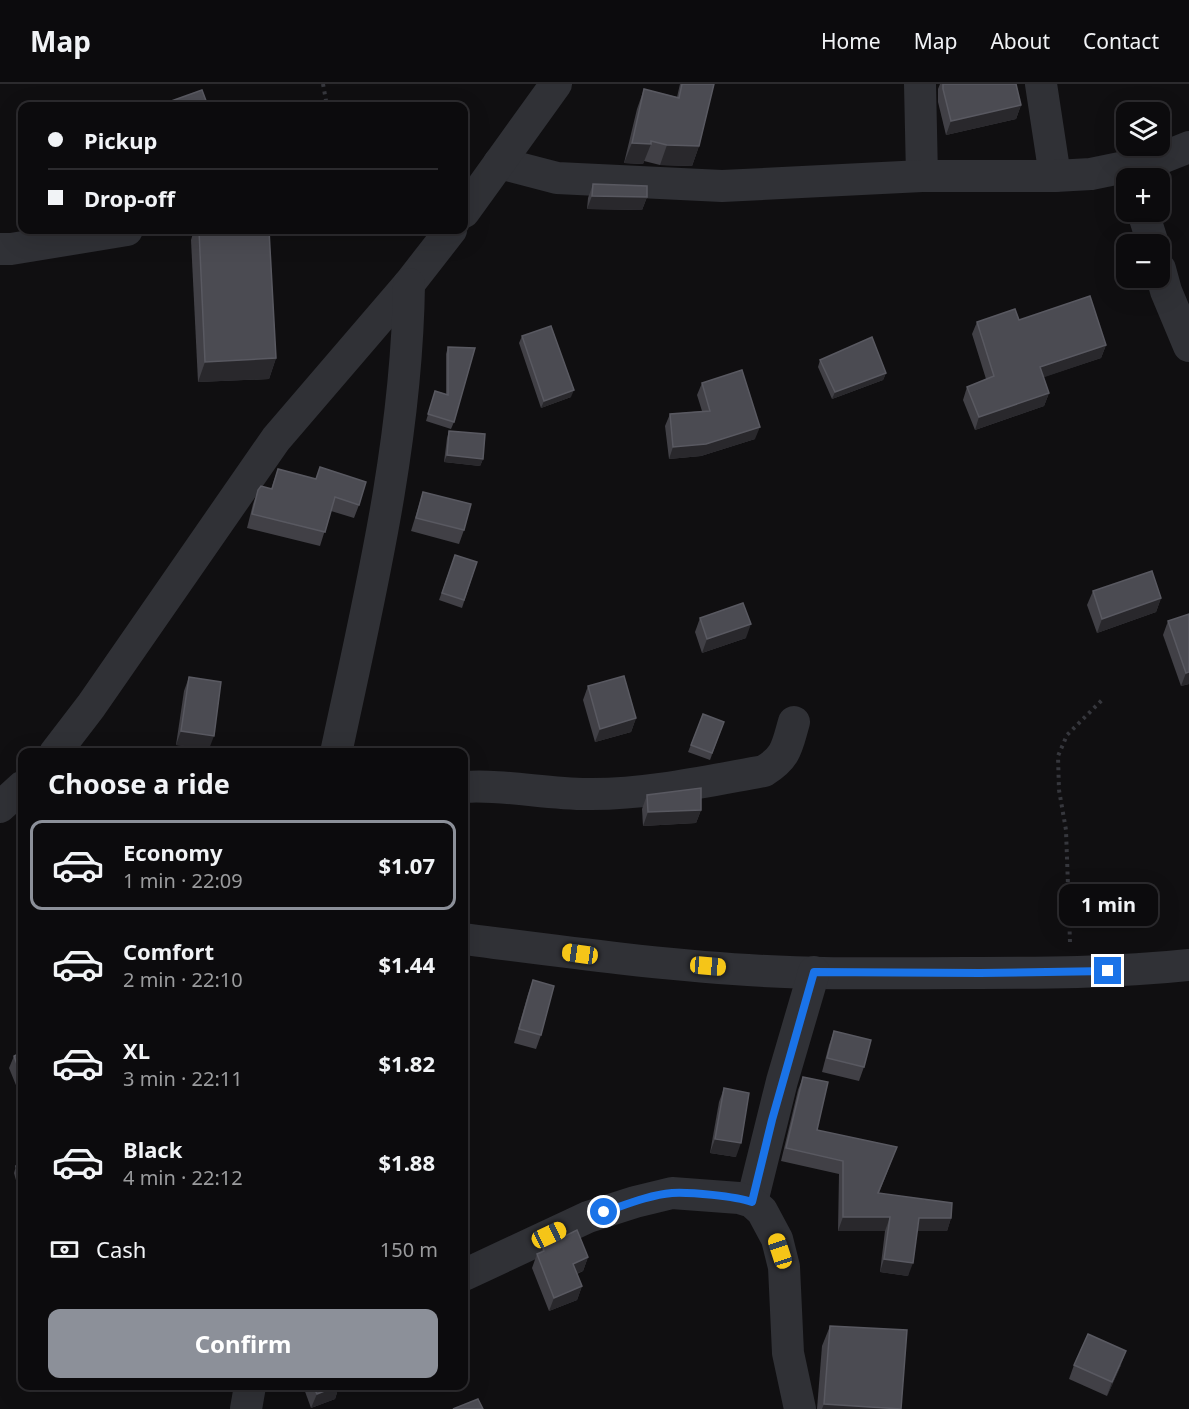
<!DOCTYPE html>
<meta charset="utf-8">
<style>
:root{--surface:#0c0b0d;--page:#1a191b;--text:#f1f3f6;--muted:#9a9b9d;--line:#2c2b2e;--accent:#8c9099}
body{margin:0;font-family:"Noto Sans",sans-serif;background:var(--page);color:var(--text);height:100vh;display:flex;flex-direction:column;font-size:22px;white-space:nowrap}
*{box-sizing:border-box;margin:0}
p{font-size:20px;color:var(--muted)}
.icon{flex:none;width:33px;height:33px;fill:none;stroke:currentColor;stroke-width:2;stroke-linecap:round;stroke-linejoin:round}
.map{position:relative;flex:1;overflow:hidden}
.drawer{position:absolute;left:18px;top:664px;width:450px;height:642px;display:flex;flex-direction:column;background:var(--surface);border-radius:12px;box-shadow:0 6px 24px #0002,0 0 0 2px var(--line)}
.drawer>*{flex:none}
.top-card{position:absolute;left:18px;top:18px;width:450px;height:132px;border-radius:12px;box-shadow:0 6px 24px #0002,0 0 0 2px var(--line);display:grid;align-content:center;height:132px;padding:0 30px;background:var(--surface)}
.controls{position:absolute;left:1116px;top:18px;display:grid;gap:12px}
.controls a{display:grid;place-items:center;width:54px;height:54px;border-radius:12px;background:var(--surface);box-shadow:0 6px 24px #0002,0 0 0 2px var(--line);font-size:30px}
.end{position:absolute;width:27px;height:27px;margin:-14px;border:8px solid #1a73e8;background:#fff;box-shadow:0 0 0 3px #fff}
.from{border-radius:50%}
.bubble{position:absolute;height:42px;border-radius:12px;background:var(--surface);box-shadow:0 6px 24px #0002,0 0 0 2px var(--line);font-size:20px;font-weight:700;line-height:42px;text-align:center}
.car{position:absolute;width:18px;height:36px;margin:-18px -9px;border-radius:8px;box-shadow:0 0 4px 2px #0007;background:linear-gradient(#f5c518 24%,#345 0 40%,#f5c518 0 76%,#345 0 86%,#f5c518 0)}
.top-card b{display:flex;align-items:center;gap:21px;height:57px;font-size:22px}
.top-card b+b{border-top:2px solid var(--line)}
.top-card i{width:15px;height:15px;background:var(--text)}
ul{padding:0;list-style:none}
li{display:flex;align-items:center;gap:18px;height:90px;margin:0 12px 9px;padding:0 18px;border:3px solid transparent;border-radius:12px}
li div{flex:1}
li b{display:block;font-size:22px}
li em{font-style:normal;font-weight:700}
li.current{border-color:var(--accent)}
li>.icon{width:54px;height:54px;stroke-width:1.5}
h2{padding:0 30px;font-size:27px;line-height:72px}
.pay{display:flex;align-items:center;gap:15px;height:66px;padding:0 30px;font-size:22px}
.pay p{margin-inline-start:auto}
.button{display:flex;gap:12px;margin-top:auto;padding:12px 30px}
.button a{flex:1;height:69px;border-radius:12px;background:var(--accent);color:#fff;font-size:24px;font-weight:700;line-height:69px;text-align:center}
header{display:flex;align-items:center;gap:36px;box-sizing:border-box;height:84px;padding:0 30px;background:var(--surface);border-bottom:2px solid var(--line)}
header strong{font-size:28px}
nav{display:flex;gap:33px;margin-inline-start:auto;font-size:21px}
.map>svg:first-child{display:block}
</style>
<header>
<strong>Map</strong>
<nav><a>Home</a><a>Map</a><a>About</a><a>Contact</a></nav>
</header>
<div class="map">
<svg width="1189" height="1325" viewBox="0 0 1189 1325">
<rect width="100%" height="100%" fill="#100f11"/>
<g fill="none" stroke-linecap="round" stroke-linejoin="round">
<g stroke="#36373d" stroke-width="4" stroke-dasharray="3 4.5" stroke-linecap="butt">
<path d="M 323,0 L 327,22"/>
<path d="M 1070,858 L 1066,746 L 1059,706 L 1058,672 L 1067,651 L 1103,615"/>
</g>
<g stroke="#303136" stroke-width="32">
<path d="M 920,0 L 922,92"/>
<path d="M 1041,0 L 1055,92"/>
<path d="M 499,79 L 557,94 L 722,102 L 922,92 L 1055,92 L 1091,90 L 1154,77 L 1189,63"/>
<path d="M 464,128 L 556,0"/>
<path d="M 1143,128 L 1153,160"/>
<path d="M 0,165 L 11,165 L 127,146"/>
<path d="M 1160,185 L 1166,207 L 1189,262"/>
<path d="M 55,669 L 91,622 L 276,355 L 409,200 L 451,146"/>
<path d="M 336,669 C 369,515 407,359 409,200"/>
<path d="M 464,703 C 506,700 549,711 592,710 C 649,710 708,697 764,687 C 787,673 787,662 794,638"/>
<path d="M 0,723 L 22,703"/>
<path d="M 464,855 C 558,867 653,880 748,886 C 821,891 894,889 966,889 C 1041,889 1115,889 1189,881"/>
<path d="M 752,1118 L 782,997 L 814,888"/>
<path d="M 464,1191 L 588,1133 L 635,1118 L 672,1109 L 739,1114 L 752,1118 L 762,1127 L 777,1155 L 784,1183 L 788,1269 L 800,1325"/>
<path d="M 246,1325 L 250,1302"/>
</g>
</g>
<g fill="#414046">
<path d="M 680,0 L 714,0 L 699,62 L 692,82 L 660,81 L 644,77 L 643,80 L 624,79 L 637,25 L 644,5 L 677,13 Z"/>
<path d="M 940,0 L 1016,0 L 1021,21 L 1016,35 L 946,51 L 938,18 L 938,5 Z"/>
<path d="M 593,100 L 647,113 L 642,126 L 587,125 L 588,114 Z"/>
<path d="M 194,146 L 269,146 L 276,274 L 269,295 L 198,298 L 191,156 Z"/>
<path d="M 1019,236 L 1106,261 L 1101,274 L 1043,293 L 1049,309 L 1044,322 L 975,346 L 963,316 L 967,303 L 986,295 L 972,250 L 977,238 Z"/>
<path d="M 522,252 L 571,313 L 541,324 L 519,259 Z"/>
<path d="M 448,263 L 454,338 L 451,345 L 426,337 L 435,307 L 446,310 L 446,270 Z"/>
<path d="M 820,276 L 886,289 L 883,296 L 832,315 L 818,283 Z"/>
<path d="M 702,299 L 755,355 L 701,372 L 669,375 L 665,342 L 670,330 L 702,327 L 697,311 Z"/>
<path d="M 449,347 L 483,375 L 480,382 L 444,378 L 447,354 Z"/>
<path d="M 320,383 L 359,421 L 354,434 L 331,427 L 320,462 L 247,444 L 253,420 L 258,406 L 271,405 L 278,385 L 316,395 Z"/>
<path d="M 423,408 L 464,446 L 459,460 L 411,447 Z"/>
<path d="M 455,471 L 477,478 L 462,524 L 439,516 Z"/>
<path d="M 1093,507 L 1161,514 L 1156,528 L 1097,549 L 1087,521 Z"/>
<path d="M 1189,530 L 1189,600 L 1181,602 L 1163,551 L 1168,537 Z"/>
<path d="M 700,534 L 746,554 L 702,569 L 695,548 Z"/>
<path d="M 189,593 L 209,665 L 176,661 L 184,607 Z"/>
<path d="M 588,602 L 636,634 L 631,648 L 595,658 L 583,616 Z"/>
<path d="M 703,630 L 724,638 L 710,676 L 688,668 Z"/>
<path d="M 647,711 L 701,726 L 696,739 L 643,742 L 642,725 Z"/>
<path d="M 533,896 L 541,951 L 536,965 L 514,959 L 528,910 Z"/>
<path d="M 834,947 L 864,983 L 859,997 L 822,988 L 829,961 Z"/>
<path d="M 22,968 L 22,1010 L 20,1011 L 9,984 L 14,972 Z"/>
<path d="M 803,993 L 817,1046 L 897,1063 L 879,1109 L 951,1134 L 947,1147 L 917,1147 L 908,1192 L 880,1188 L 885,1147 L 838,1147 L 839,1090 L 781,1077 L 798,1006 Z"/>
<path d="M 724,1004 L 736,1073 L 710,1069 L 719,1018 Z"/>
<path d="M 22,1080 L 22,1110 L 20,1111 L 14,1089 L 16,1082 Z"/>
<path d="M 543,1163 L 588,1173 L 583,1187 L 577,1190 L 582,1202 L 577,1216 L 549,1227 L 532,1184 L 537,1170 L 541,1168 Z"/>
<path d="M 830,1242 L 901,1325 L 817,1325 L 822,1262 Z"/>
<path d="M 1074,1281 L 1121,1281 L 1107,1312 L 1069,1295 Z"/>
<path d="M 303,1302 L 339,1302 L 335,1315 L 311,1324 Z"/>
</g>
<g fill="#29282c">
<path d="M 1021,21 L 1016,35 L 946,51 L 951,37 Z"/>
<path d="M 632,59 L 651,60 L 643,80 L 624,79 Z"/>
<path d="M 667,61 L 699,62 L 692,82 L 660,81 Z"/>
<path d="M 592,112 L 647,113 L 642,126 L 587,125 Z"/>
<path d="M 1106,261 L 1101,274 L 1036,296 L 1040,283 Z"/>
<path d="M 276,274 L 269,295 L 198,298 L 205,278 Z"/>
<path d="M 886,289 L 883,296 L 832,315 L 835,308 Z"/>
<path d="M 574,306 L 571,313 L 541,324 L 544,317 Z"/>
<path d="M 1049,309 L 1044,322 L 975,346 L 979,333 Z"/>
<path d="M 760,343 L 755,355 L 701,372 L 669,375 L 673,363 Z"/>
<path d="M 447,371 L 483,375 L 480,382 L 444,378 Z"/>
<path d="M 1161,514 L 1156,528 L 1097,549 L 1102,535 Z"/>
<path d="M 751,540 L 746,554 L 702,569 L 707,555 Z"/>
<path d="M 1189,588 L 1189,600 L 1181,602 L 1186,589 Z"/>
<path d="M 636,634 L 631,648 L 595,658 L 600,645 Z"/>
<path d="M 181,647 L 214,652 L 209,665 L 176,661 Z"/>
<path d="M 701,726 L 696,739 L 643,742 L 648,728 Z"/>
<path d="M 715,1055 L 741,1059 L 736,1073 L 710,1069 Z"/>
<path d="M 843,1133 L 890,1133 L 885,1147 L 838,1147 Z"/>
<path d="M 919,1134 L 951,1134 L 947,1147 L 914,1147 Z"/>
<path d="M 588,1173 L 583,1187 L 568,1193 L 573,1180 Z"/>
<path d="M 884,1175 L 913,1179 L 908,1192 L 880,1188 Z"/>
<path d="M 582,1202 L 577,1216 L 549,1227 L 554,1214 Z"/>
<path d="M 1126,1267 L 1121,1281 L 1107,1312 L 1112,1298 Z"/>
<path d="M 337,1302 L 339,1302 L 335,1315 L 311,1324 L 317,1310 Z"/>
<path d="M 824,1320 L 893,1325 L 822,1325 Z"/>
</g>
<g fill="#4b4b52" stroke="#595961" stroke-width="1.5">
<path d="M 682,0 L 714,0 L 699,62 L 667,61 L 651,57 L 651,60 L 632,59 L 644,5 L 679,14 Z"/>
<path d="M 943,0 L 1016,0 L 1021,21 L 951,37 L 943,5 Z"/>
<path d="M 202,6 L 208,22 L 164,22 L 163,20 Z"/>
<path d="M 593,100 L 647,102 L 647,113 L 592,112 Z"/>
<path d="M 199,146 L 269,146 L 276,274 L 205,278 Z"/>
<path d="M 1090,212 L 1106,261 L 1040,283 L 1049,309 L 979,333 L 967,303 L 994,292 L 977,238 L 1015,225 L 1019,236 Z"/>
<path d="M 551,242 L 574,306 L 544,317 L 522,252 Z"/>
<path d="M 872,253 L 886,289 L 835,308 L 820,276 Z"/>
<path d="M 448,263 L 475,264 L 454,338 L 428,330 L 435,307 L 448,311 Z"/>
<path d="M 742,286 L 760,343 L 706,360 L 673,363 L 670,330 L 710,327 L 702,299 Z"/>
<path d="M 449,347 L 485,350 L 483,375 L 447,371 Z"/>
<path d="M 320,383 L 366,398 L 359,421 L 335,413 L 325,448 L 252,430 L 258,406 L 261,402 L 272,405 L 278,385 L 316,395 Z"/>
<path d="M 423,408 L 471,420 L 464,446 L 416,434 Z"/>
<path d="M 455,471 L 477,478 L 464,516 L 442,509 Z"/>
<path d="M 1152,487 L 1161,514 L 1102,535 L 1093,507 Z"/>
<path d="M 743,519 L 751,540 L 707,555 L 700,534 Z"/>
<path d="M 1189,530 L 1189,588 L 1186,589 L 1168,537 Z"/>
<path d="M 624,592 L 636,634 L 600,645 L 588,602 Z"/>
<path d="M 189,593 L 221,598 L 214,652 L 181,647 Z"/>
<path d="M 703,630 L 724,638 L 712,669 L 691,661 Z"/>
<path d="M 701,704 L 701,726 L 648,728 L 647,711 Z"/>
<path d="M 533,896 L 554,902 L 541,951 L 519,945 Z"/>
<path d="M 834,947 L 871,956 L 864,983 L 827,974 Z"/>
<path d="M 22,968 L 22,994 L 14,972 Z"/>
<path d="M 803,993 L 828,998 L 817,1046 L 897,1063 L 878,1109 L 952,1119 L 951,1134 L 919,1134 L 913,1179 L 884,1175 L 890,1133 L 843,1133 L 843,1077 L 786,1064 Z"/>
<path d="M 724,1004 L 749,1009 L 741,1059 L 715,1055 Z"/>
<path d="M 22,1080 L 22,1103 L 16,1082 Z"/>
<path d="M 577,1146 L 588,1173 L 573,1180 L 582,1202 L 554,1214 L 537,1170 L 544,1167 L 543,1163 Z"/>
<path d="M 830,1242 L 907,1246 L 901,1325 L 824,1320 Z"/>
<path d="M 1088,1250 L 1126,1267 L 1112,1298 L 1074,1281 Z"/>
<path d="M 313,1302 L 337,1302 L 317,1310 Z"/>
<path d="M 478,1315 L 483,1325 L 453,1325 Z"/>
</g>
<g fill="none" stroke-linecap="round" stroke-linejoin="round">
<path stroke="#1a73e8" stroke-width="8" d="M 604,1128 C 625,1121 649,1111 672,1109 C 690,1108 735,1112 752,1118 L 772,1036 L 814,888 L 980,889 L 1108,887"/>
</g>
</svg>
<div class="controls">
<a><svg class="icon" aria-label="layers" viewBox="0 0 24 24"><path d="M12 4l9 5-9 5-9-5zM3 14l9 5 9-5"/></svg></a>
<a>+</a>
<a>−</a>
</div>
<i class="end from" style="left:604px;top:1128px"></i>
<i class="end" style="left:1108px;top:887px"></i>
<div class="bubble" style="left:1059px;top:800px;width:99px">1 min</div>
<i class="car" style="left:580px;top:870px;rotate:278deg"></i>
<i class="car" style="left:708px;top:882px;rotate:95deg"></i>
<i class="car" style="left:549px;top:1151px;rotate:65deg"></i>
<i class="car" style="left:780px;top:1167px;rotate:342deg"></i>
<div class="top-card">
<b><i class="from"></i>Pickup</b>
<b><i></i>Drop-off</b>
</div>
<section class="drawer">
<h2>Choose a ride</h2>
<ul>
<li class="current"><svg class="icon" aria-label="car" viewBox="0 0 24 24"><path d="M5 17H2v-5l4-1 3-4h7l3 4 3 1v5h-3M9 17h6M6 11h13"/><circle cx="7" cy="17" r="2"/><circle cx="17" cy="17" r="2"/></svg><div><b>Economy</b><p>1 min · 22:09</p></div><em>$1.07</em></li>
<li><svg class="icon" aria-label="car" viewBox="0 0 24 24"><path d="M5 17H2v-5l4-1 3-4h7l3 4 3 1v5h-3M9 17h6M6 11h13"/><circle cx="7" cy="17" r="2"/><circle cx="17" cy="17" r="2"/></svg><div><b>Comfort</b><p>2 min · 22:10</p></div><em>$1.44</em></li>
<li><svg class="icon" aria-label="car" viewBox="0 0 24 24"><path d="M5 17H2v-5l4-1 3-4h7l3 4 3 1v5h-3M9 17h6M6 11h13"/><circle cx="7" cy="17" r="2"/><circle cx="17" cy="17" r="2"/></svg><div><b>XL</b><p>3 min · 22:11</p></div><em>$1.82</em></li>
<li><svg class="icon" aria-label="car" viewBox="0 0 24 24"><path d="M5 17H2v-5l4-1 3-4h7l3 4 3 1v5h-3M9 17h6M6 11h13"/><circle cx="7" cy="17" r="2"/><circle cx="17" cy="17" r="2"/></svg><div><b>Black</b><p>4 min · 22:12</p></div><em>$1.88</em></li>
</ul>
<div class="pay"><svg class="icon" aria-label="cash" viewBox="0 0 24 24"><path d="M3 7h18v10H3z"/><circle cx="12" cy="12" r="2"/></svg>Cash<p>150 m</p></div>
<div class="button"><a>Confirm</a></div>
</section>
</div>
